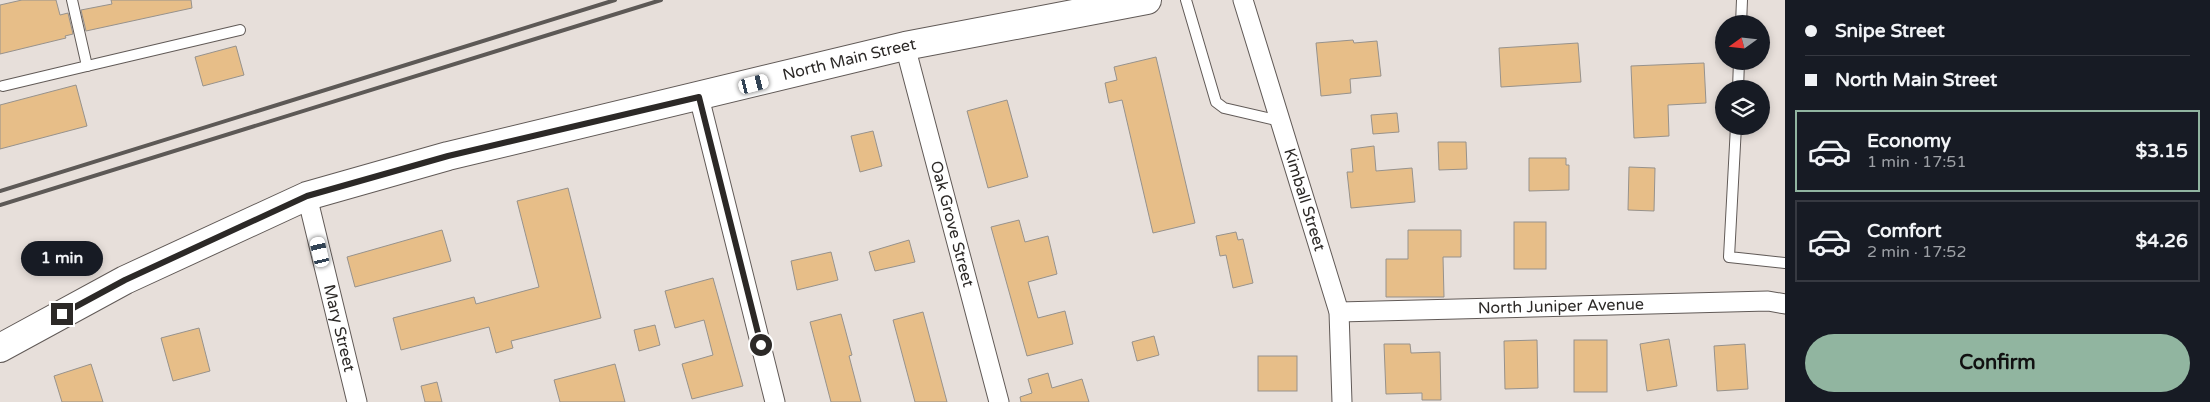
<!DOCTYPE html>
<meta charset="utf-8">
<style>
:root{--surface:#171b24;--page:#242831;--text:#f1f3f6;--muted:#9ea1a6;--line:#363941;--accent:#91b5a0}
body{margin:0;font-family:"Varela Round",sans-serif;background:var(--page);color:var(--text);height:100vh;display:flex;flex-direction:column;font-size:19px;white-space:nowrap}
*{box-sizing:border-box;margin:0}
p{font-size:16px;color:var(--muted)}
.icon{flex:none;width:28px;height:28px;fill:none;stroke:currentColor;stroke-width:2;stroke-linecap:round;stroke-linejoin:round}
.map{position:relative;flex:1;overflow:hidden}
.sheet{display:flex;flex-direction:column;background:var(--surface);width:425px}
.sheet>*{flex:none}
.top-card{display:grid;align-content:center;height:110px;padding:0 20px;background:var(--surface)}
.needle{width:32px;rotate:255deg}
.buttons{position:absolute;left:1715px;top:15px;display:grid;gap:10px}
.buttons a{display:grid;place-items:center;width:55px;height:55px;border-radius:50%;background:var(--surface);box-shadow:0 2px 8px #0003;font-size:25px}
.end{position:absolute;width:22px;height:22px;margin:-11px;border:6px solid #2c2927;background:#fff;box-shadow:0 0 0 2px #fff}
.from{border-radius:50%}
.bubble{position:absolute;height:35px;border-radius:18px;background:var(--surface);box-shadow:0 2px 8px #0003;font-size:16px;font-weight:800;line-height:35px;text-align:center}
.car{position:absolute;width:15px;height:30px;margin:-15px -8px;border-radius:6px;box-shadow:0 0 4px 1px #0007;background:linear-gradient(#fff 24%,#345 0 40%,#fff 0 76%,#345 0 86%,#fff 0)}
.top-card b{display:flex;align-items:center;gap:18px;height:48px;font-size:19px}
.top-card b+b{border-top:1px solid var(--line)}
.top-card i{width:12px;height:12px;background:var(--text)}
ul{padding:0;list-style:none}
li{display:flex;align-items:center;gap:15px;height:82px;margin:0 10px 8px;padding:0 10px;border:2px solid var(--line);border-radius:0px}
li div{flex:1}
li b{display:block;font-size:19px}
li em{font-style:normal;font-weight:800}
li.current{border-color:var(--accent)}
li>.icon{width:45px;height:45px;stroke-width:1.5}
.action{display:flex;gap:10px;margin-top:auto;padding:10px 20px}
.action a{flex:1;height:58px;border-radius:30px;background:var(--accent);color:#111;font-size:20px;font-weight:800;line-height:58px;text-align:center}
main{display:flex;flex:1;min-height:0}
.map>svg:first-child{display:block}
</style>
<main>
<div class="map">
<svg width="1785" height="402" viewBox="0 0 1785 402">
<rect width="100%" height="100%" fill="#e7dfda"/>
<g fill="#e7be88" stroke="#97928c">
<path d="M 22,0 L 56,0 L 60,15 L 68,13 L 73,34 L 65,36 L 66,38 L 0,54 L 0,5 Z"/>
<path d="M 111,0 L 191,0 L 192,8 L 86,31 L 81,10 L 112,4 Z"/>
<path d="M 1353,40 L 1354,43 L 1377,41 L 1381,76 L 1350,79 L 1351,93 L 1321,96 L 1316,43 Z"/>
<path d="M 1578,43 L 1581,82 L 1501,87 L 1499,48 Z"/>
<path d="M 236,46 L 244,75 L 203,86 L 195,57 Z"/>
<path d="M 1156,57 L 1195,223 L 1153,233 L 1122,100 L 1109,103 L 1105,83 L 1117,80 L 1114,67 Z"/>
<path d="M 1704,63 L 1706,103 L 1668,105 L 1669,136 L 1634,138 L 1631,66 Z"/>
<path d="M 76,85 L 87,126 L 0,149 L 0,105 Z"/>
<path d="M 1007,100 L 1028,177 L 988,188 L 967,111 Z"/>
<path d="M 1397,113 L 1399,132 L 1373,134 L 1371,115 Z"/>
<path d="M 873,131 L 882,166 L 860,172 L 851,136 Z"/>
<path d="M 1438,142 L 1466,142 L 1467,169 L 1439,170 Z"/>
<path d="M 1374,146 L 1376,171 L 1412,168 L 1415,202 L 1351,208 L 1347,172 L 1353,172 L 1351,149 Z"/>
<path d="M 1529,158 L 1566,158 L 1566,165 L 1569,165 L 1569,190 L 1529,191 Z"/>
<path d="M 1629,167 L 1655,168 L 1654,211 L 1628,210 Z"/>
<path d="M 568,188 L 601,318 L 511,341 L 513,348 L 496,353 L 489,327 L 401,350 L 393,318 L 474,297 L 476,304 L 539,287 L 517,201 Z"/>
<path d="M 1019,220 L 1025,242 L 1048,236 L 1057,274 L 1028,282 L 1038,318 L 1065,311 L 1073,344 L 1027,356 L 991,227 Z"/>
<rect x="1514" y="222" width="32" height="47"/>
<path d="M 442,230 L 451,261 L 355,287 L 347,257 Z"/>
<path d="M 1408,230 L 1461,230 L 1461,257 L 1443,257 L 1444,297 L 1386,297 L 1386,259 L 1408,259 Z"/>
<path d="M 1236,232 L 1238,240 L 1243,239 L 1253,283 L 1233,288 L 1226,255 L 1220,256 L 1216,236 Z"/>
<path d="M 909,240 L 915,262 L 875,271 L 869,252 Z"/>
<path d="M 831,252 L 838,280 L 797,290 L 791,261 Z"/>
<path d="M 713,278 L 743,386 L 692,399 L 682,364 L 713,355 L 704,320 L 675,328 L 665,291 Z"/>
<path d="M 923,312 L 947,402 L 915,402 L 893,320 Z"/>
<path d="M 841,314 L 852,355 L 849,356 L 861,402 L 831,402 L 810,322 Z"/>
<path d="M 655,325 L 660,345 L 639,351 L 634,330 Z"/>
<path d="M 199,328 L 210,371 L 173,381 L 161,338 Z"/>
<path d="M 1154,336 L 1159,355 L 1137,361 L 1132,342 Z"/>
<path d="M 1669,339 L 1677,386 L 1647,391 L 1640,344 Z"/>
<path d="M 1537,340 L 1538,388 L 1505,389 L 1504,341 Z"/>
<rect x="1574" y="340" width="33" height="52"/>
<path d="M 1384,344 L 1410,344 L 1411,353 L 1440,352 L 1441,400 L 1422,400 L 1422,393 L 1386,394 Z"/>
<path d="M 1745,344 L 1748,389 L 1717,391 L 1714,346 Z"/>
<rect x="1258" y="356" width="39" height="35"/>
<path d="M 91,364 L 103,402 L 62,402 L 54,376 Z"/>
<path d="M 615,364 L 625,402 L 560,402 L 554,380 Z"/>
<path d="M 1048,373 L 1052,388 L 1082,379 L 1089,402 L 1021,402 L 1020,397 L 1032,393 L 1028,379 Z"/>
<path d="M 437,382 L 442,402 L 425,402 L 421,386 Z"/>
</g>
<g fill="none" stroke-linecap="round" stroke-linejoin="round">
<g stroke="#615a57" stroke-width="12">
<g id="service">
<path d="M 1186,0 L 1216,102 L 1224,108 L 1280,121"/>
<path d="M 1741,24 L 1742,0"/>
<path d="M 87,66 L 240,30"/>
<path d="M 3,86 L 87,66 L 72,0"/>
<path d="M 1738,89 L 1739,61"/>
<path d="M 1736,126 L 1729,257 L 1785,263"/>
</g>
</g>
<g stroke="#615a57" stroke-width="21">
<g id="minor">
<path id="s1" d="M 1243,0 L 1339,312 L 1342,402"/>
<path id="s2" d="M 905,46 L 999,402"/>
<path d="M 699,97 L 775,402"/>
<path id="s3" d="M 307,196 L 357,402"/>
<path id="s4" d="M 1339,312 L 1768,301 L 1785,304"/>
</g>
</g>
<g stroke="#615a57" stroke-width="30">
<g id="primary">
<path id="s5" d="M 0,348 L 125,280 L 307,196 L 448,156 L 905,46 L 1147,0"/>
</g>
</g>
<use href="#service" stroke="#fff" stroke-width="10"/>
<use href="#minor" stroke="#fff" stroke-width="19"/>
<use href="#primary" stroke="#fff" stroke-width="28"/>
<g stroke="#5d5956" stroke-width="4">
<path d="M 0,191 L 615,0"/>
<path d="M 0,205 L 661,0"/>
</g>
</g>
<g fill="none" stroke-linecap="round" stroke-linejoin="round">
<path stroke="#2c2927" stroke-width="6" d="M 62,314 L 125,280 L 307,196 L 448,156 L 699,97 L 761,345"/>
</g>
<g text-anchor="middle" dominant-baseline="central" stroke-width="4" stroke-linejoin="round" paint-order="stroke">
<g font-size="16" fill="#2c2927" stroke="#e7dfda">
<text stroke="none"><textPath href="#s5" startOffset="902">North Main Street</textPath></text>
<text stroke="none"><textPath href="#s1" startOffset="209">Kimball Street</textPath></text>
<text stroke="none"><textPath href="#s2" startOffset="184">Oak Grove Street</textPath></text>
<text stroke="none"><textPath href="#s4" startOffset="222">North Juniper Avenue</textPath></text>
<text stroke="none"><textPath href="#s3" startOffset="136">Mary Street</textPath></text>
</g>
</g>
</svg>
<div class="buttons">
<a><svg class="needle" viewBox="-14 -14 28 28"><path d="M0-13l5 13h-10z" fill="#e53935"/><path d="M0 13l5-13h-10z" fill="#9ea1a6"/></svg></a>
<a><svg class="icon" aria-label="layers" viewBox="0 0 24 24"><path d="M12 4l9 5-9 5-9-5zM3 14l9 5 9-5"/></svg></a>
</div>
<i class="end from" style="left:761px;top:345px"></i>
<i class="end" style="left:62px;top:314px"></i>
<div class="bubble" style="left:21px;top:241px;width:82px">1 min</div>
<i class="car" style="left:754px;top:84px;rotate:76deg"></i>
<i class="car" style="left:320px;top:252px;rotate:347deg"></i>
</div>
<section class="sheet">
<div class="top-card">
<b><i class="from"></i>Snipe Street</b>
<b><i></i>North Main Street</b>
</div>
<ul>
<li class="current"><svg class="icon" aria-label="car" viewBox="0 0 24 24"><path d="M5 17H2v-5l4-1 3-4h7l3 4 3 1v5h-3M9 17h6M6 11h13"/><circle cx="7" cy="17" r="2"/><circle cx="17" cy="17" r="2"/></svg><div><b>Economy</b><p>1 min · 17:51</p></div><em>$3.15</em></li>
<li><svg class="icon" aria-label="car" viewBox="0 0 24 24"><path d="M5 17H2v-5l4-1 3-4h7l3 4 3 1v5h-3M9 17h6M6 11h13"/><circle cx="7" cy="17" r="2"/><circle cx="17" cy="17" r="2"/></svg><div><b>Comfort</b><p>2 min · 17:52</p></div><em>$4.26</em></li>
</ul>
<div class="action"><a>Confirm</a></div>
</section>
</main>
